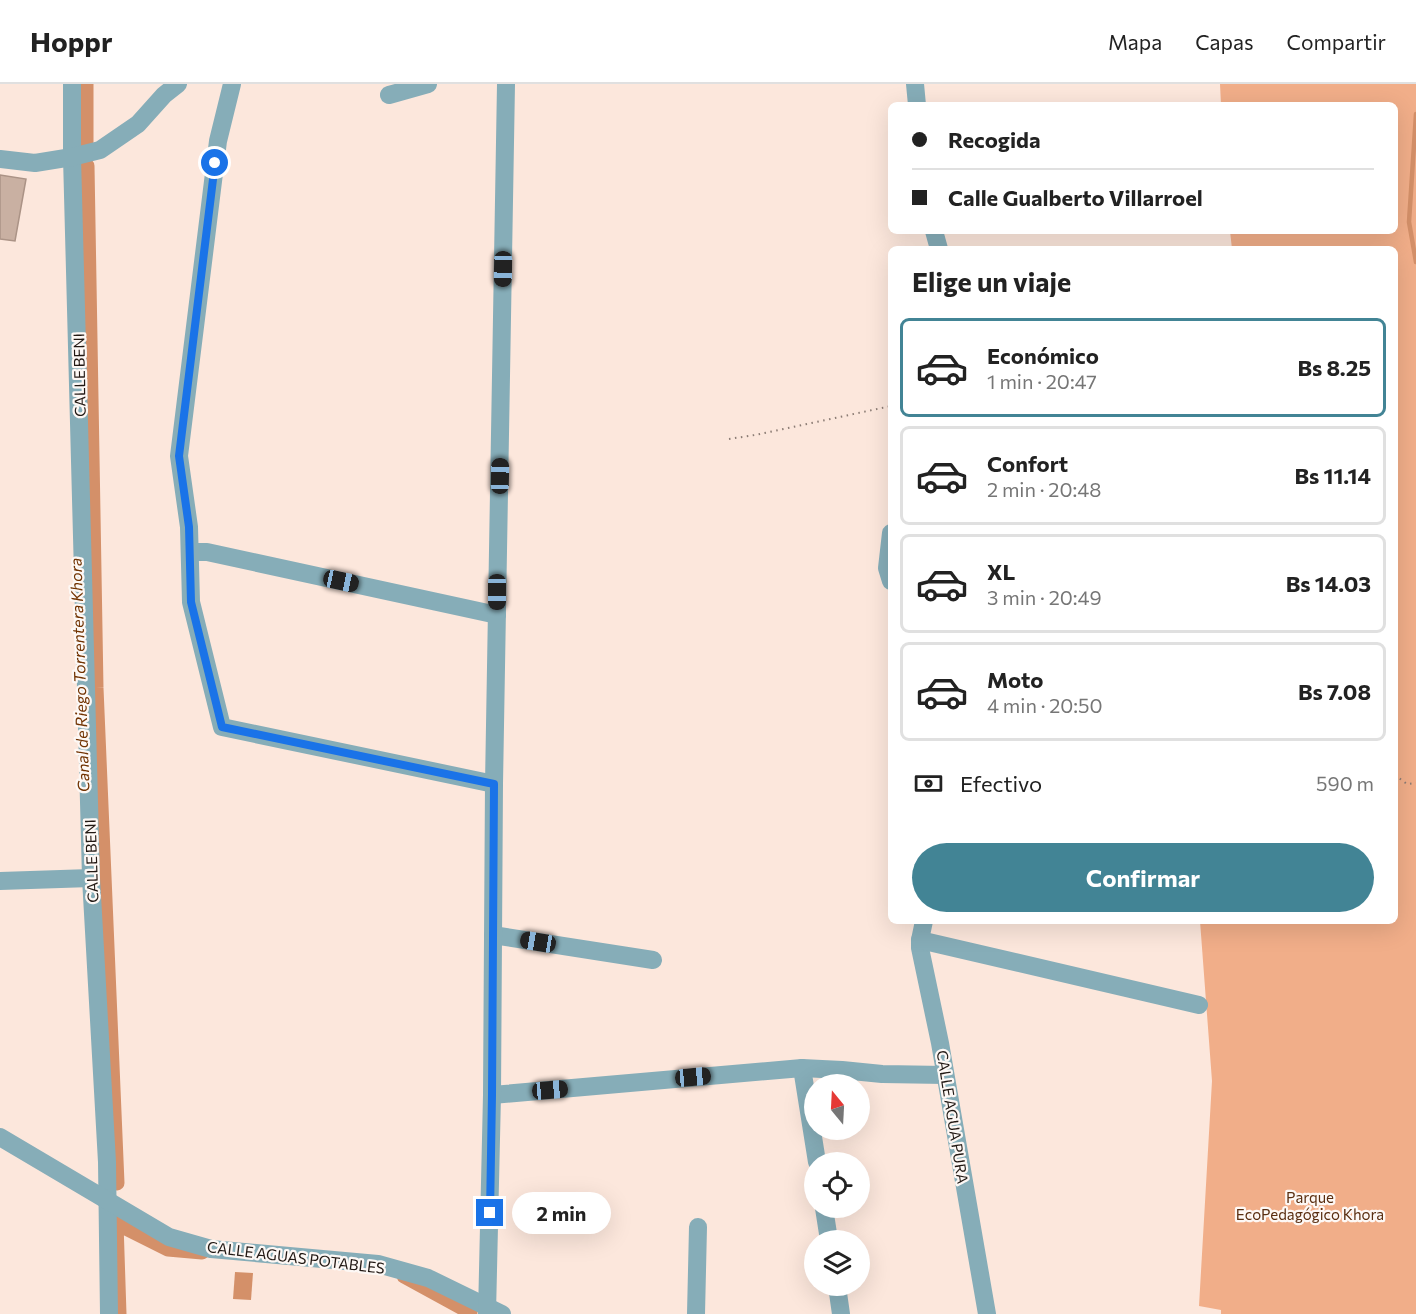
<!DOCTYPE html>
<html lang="es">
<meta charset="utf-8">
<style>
:root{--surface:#fff;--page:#f6f6f6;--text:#222;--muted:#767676;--line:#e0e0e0;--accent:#428495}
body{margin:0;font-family:Commissioner,sans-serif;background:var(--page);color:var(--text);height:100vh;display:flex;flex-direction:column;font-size:22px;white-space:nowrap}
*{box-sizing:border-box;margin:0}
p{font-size:20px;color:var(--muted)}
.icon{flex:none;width:33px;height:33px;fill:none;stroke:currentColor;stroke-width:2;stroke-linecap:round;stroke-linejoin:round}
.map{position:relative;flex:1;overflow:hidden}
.details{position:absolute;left:888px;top:162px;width:510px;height:678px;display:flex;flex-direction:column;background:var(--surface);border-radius:9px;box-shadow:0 6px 24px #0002}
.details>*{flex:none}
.top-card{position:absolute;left:888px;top:18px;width:510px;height:132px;border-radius:9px;box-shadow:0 6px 24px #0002;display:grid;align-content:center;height:132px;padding:0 24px;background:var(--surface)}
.needle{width:39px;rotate:342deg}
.controls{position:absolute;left:804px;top:990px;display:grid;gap:12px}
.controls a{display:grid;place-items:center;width:66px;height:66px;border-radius:50%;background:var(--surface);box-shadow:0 6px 24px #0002;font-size:30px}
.end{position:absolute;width:27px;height:27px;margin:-14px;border:8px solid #1a73e8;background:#fff;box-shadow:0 0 0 3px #fff}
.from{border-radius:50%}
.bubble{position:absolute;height:42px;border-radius:21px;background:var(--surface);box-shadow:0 6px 24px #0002;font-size:20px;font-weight:700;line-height:42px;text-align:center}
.car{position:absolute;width:18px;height:36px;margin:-18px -9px;border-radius:8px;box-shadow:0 0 4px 2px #0007;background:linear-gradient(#222 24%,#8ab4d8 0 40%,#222 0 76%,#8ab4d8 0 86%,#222 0)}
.top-card b{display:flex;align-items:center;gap:21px;height:57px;font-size:22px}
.top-card b+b{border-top:2px solid var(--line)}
.top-card i{width:15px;height:15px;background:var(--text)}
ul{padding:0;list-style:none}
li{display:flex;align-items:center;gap:18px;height:99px;margin:0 12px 9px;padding:0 12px;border:3px solid var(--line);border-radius:9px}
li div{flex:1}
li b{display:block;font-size:22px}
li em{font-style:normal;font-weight:700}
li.on{border-color:var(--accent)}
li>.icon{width:54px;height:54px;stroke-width:1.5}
h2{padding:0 24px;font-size:27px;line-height:72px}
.pay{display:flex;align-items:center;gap:15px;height:66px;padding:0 24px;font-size:22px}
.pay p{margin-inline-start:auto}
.action{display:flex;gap:12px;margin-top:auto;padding:12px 24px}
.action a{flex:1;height:69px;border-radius:36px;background:var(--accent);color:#fff;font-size:24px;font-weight:700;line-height:69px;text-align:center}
header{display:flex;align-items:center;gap:36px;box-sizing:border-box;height:84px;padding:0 30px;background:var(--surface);border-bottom:2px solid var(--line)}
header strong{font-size:28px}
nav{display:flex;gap:33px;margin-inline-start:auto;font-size:21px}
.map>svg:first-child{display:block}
</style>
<header>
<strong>Hoppr</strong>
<nav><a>Mapa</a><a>Capas</a><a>Compartir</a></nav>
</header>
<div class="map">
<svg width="1416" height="1230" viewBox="0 0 1416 1230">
<rect width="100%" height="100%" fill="#fce7dc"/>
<path fill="#f1ae89" d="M 1220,0 L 1416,0 L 1416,1230 L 1221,1230 L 1221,1226 L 1199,1222 L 1212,997 L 1200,837 L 1395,837 L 1395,165 L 1232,165 L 1230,147 L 1395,147 L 1395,21 L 1221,21 Z"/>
<path fill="#d49069" d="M 235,1188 L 253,1189 L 251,1216 L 233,1215 Z"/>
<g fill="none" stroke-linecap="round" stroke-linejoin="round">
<path stroke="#d49069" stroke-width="4.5" d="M 1416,30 L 1409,138 L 1416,178"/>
<g stroke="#d49069" stroke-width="15">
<path d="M 86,0 L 86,58"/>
<path d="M 87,82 L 96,604 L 117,1099"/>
<path d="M 404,1192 L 470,1228"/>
<path d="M 119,1230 L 116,1139 L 168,1165 L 202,1168"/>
</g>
</g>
<path fill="#c9b0a2" stroke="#ab9386" stroke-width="1.5" d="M 0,91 L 26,95 L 15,157 L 0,155 Z"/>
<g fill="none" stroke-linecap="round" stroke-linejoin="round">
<g stroke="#8b7c74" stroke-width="2" stroke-dasharray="1.5 4.5" stroke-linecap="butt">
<path d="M 729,355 L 755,351 L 891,322"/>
<path d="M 1395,691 L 1407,700 L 1416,699"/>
</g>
<g stroke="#86adb8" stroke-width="18">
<path d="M 72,0 L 72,73 L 91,794 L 107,1078 L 109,1230"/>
<path d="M 232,0 L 218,57 L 179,372 L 189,443 L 191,518 L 222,643 L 494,700"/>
<path d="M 915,0 L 917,21"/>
<path d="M 389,11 L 428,0"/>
<path d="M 0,75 L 35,79 L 72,73 L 100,66 L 138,40 L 164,11 L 178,0"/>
<path d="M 934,147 L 939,165"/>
<path d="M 891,449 L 887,484 L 891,497"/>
<path d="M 190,468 L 207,468 L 497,531"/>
<path d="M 0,797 L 91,794"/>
<path d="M 924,837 L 920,856 L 920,864 L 940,959 L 987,1230"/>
<path d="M 493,851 L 653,876"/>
<path d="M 920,856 L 1199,921"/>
<path d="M 802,984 L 817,1078"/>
<path d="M 492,1011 L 802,984 L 842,986 L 882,990 L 945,991"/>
<path d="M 0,1053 L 169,1153 L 211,1165 L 378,1180 L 428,1194 L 502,1230"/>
<path d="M 824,1124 L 829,1156"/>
<path d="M 837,1202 L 841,1230"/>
<path d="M 487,1230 L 492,1011 L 494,700 L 506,0"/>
<path d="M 696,1230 L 698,1143"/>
</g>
</g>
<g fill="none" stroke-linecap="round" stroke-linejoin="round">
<path stroke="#1a73e8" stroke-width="8" d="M 215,79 L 179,372 L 189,443 L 191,518 L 222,643 L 494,700 L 492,1011 L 490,1129"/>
</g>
<g text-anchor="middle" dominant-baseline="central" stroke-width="4.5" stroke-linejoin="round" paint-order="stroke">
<g font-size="15" fill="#211813" stroke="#fdf8f5">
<text transform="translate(79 291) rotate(-91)">CALLE BENI</text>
<text transform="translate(91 777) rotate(-92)">CALLE BENI</text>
<text transform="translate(953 1033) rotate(81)">CALLE AGUA PURA</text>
<text transform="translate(296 1173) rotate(7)">CALLE AGUAS POTABLES</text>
</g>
<g font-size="15" fill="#592d0f" stroke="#fdf8f5">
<text x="1310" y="1113">Parque<tspan x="1310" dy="17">EcoPedagógico Khora</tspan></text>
</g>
<g font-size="16" font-style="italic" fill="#713302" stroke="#fdf8f5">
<text transform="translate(79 591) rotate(-92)">Canal de Riego Torrentera Khora</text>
</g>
</g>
</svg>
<div class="controls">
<a><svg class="needle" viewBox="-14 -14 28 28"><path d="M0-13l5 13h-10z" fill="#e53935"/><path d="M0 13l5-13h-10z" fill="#767676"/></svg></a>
<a><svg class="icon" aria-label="locate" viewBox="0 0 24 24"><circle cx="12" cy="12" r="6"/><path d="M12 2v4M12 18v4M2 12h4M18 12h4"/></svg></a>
<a><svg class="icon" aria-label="layers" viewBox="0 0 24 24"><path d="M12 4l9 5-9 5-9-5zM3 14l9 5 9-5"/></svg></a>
</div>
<i class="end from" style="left:215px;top:79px"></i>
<i class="end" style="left:490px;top:1129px"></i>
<div class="bubble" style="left:512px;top:1108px;width:99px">2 min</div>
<i class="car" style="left:503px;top:185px;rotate:181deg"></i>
<i class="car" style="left:500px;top:392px;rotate:1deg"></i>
<i class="car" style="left:341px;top:497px;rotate:102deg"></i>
<i class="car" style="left:497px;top:508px;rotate:180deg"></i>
<i class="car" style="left:538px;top:858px;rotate:279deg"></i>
<i class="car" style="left:693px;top:993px;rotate:85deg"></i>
<i class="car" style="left:550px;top:1006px;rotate:85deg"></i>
<div class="top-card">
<b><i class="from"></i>Recogida</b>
<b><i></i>Calle Gualberto Villarroel</b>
</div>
<section class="details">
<h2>Elige un viaje</h2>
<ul>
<li class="on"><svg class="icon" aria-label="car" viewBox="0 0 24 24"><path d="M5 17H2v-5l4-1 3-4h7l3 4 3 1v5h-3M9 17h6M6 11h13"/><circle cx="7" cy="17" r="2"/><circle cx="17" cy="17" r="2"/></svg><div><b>Económico</b><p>1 min · 20:47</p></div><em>Bs 8.25</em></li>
<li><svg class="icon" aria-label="car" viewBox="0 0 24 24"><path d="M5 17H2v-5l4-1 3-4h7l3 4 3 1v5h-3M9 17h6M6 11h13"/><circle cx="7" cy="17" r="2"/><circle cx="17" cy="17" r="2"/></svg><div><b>Confort</b><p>2 min · 20:48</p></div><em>Bs 11.14</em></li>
<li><svg class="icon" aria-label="car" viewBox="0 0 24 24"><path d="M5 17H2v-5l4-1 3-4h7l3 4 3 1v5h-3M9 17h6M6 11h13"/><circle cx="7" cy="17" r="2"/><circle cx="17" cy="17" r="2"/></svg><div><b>XL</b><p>3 min · 20:49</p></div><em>Bs 14.03</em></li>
<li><svg class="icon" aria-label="car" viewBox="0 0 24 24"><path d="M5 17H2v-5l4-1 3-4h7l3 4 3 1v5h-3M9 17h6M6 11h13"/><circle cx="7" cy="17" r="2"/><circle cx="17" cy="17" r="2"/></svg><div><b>Moto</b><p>4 min · 20:50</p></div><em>Bs 7.08</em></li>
</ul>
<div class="pay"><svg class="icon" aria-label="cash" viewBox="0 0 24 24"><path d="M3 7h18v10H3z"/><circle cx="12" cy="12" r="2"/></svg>Efectivo<p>590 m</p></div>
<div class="action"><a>Confirmar</a></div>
</section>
</div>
